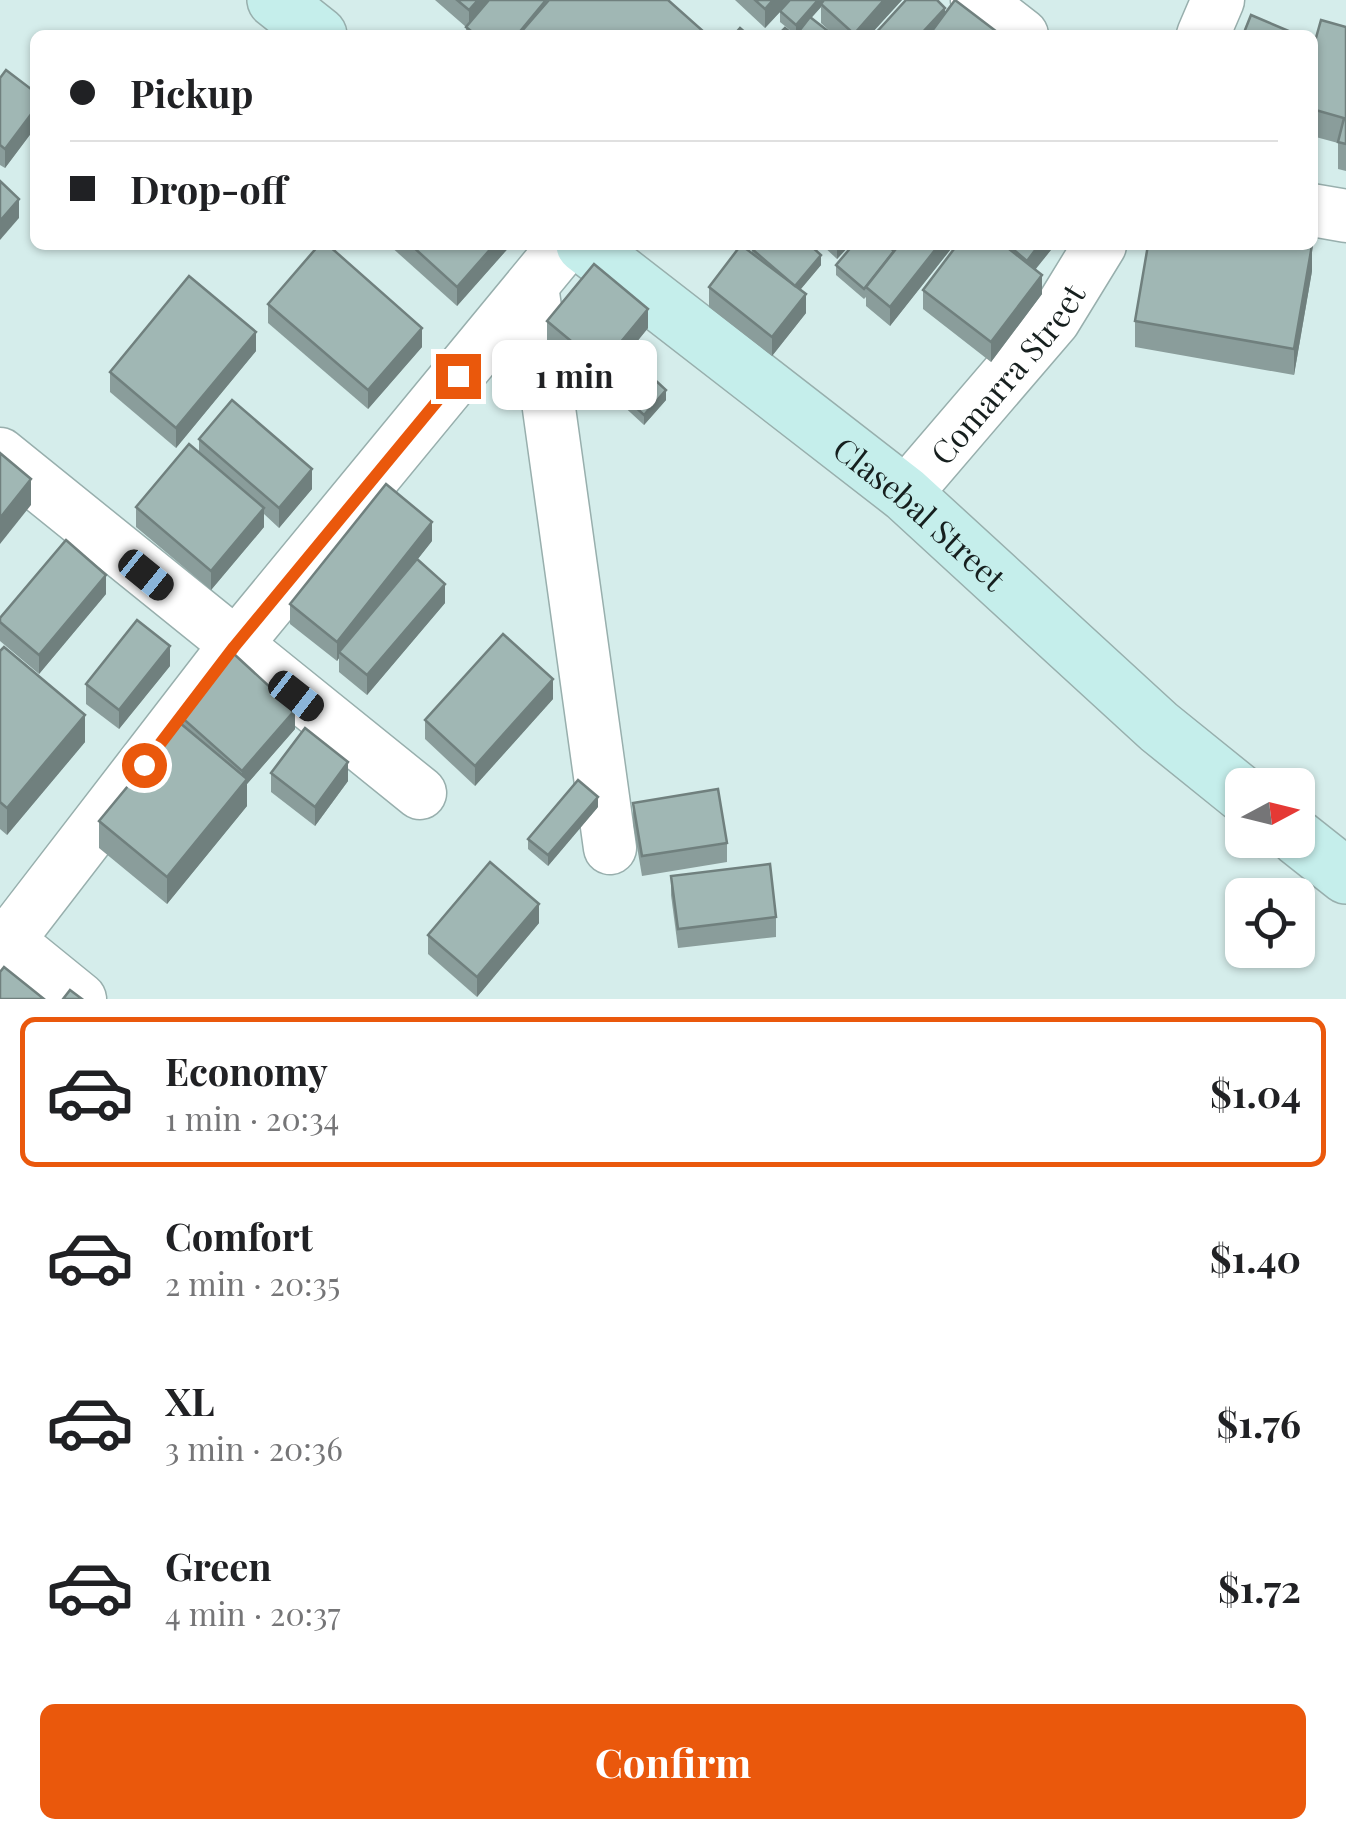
<!DOCTYPE html>
<meta charset="utf-8">
<style>
:root{--surface:#fff;--page:#f2f2f2;--text:#202124;--muted:#757577;--line:#e0e0e0;--accent:#ea580c}
body{margin:0;font-family:"Playfair Display",serif;background:var(--page);color:var(--text);height:100vh;display:flex;flex-direction:column;font-size:38px;white-space:nowrap}
*{box-sizing:border-box;margin:0}
p{font-size:32px;color:var(--muted)}
.icon{flex:none;width:55px;height:55px;fill:none;stroke:currentColor;stroke-width:2;stroke-linecap:round;stroke-linejoin:round}
.map{position:relative;height:999px;overflow:hidden}
.drawer{display:flex;flex-direction:column;background:var(--surface);flex:1}
.drawer>*{flex:none}
.banner{position:absolute;left:30px;top:30px;width:1288px;height:220px;border-radius:15px;box-shadow:0 2px 8px #0004;display:grid;align-content:center;height:220px;padding:0 40px;background:var(--surface)}
.needle{width:65px;rotate:83deg}
.fabs{position:absolute;left:1225px;top:768px;display:grid;gap:20px}
.fabs a{display:grid;place-items:center;width:90px;height:90px;border-radius:15px;background:var(--surface);box-shadow:0 2px 8px #0004;font-size:50px}
.end{position:absolute;width:45px;height:45px;margin:-22px;border:12px solid #ea580c;background:#fff;box-shadow:0 0 0 5px #fff}
.from{border-radius:50%}
.bubble{position:absolute;height:70px;border-radius:15px;background:var(--surface);box-shadow:0 2px 8px #0004;font-size:32px;font-weight:700;line-height:70px;text-align:center}
.car{position:absolute;width:30px;height:60px;margin:-30px -15px;border-radius:12px;box-shadow:0 0 8px 2px #0007;background:linear-gradient(#222 24%,#8ab4d8 0 40%,#222 0 76%,#8ab4d8 0 86%,#222 0)}
.banner b{display:flex;align-items:center;gap:35px;height:95px;font-size:38px}
.banner b+b{border-top:2px solid var(--line)}
.banner i{width:25px;height:25px;background:var(--text)}
ul{padding:18px 0 0;list-style:none}
li{display:flex;align-items:center;gap:30px;height:150px;margin:0 20px 15px;padding:0 20px;border:5px solid transparent;border-radius:15px}
li div{flex:1}
li b{display:block;font-size:38px}
li em{font-style:normal;font-weight:700}
li.on{border-color:var(--accent)}
li>.icon{width:90px;height:90px;stroke-width:1.5}
.cta{display:flex;gap:20px;margin-top:auto;padding:20px 40px}
.cta a{flex:1;height:115px;border-radius:15px;background:var(--accent);color:#fff;font-size:40px;font-weight:700;line-height:115px;text-align:center}
.map>svg:first-child{display:block}
</style>
<div class="map">
<svg width="1346" height="999" viewBox="0 0 1346 999">
<rect width="100%" height="100%" fill="#d5edeb"/>
<g fill="none" stroke-linecap="round" stroke-linejoin="round">
<g stroke="#98afad" stroke-width="55">
<g id="street">
<path d="M 977,0 L 1022,35"/>
<path d="M 1203,35 L 1218,0"/>
<path d="M 1312,210 L 1346,216"/>
<path d="M 532,286 L 610,848"/>
<path d="M 0,454 L 420,793"/>
<path id="s1" d="M 905,494 L 1054,320 L 1100,245"/>
<path d="M 0,934 L 80,999"/>
<path d="M 0,951 L 234,647 L 565,245"/>
</g>
</g>
<g stroke="#98afad" stroke-width="58">
<g id="secondary">
<path d="M 275,0 L 319,35"/>
<path id="s2" d="M 584,245 L 905,494 L 1159,727 L 1242,794"/>
<path d="M 1298,838 L 1346,876"/>
</g>
</g>
<use href="#street" stroke="#fff" stroke-width="52"/>
<use href="#secondary" stroke="#c5eeeb" stroke-width="55"/>
</g>
<g fill="#8a9d9b">
<path d="M 435,0 L 668,0 L 704,35 L 466,35 L 466,27 Z"/>
<path d="M 735,0 L 902,0 L 870,35 L 834,35 L 821,23 L 821,7 L 796,35 L 780,22 L 780,12 L 765,28 Z"/>
<path d="M 1346,27 L 1346,171 L 1338,169 L 1338,143 L 1312,136 L 1312,52 Z"/>
<path d="M 0,78 L 35,92 L 35,128 L 5,168 L 0,165 Z"/>
<path d="M 389,245 L 511,245 L 457,306 Z"/>
<path d="M 822,245 L 850,245 L 837,259 Z"/>
<path d="M 853,245 L 954,245 L 890,326 L 866,306 L 866,297 L 864,299 L 836,275 L 836,265 Z"/>
<path d="M 957,245 L 1055,245 L 1035,269 L 1042,294 L 991,362 L 923,309 L 923,290 Z"/>
<path d="M 752,249 L 821,265 L 800,290 L 806,313 L 772,356 L 709,307 L 709,287 L 752,252 Z"/>
<path d="M 1312,271 L 1294,375 L 1135,347 L 1135,321 Z"/>
<path d="M 268,304 L 422,347 L 368,409 L 268,323 Z"/>
<path d="M 547,321 L 648,328 L 607,379 L 666,400 L 644,425 L 606,390 L 606,380 L 601,386 L 547,341 Z"/>
<path d="M 256,351 L 176,448 L 110,392 L 110,372 Z"/>
<path d="M 199,439 L 312,489 L 279,528 L 264,514 L 264,527 L 211,590 L 136,527 L 136,507 L 199,452 Z"/>
<path d="M 432,541 L 417,560 L 445,603 L 367,695 L 339,672 L 339,658 L 337,661 L 290,624 L 290,604 Z"/>
<path d="M 106,594 L 39,674 L 0,641 L 0,618 Z"/>
<path d="M 0,651 L 85,742 L 7,835 L 0,829 Z"/>
<path d="M 170,666 L 119,729 L 86,704 L 86,684 Z"/>
<path d="M 553,699 L 475,786 L 425,739 L 425,720 Z"/>
<path d="M 179,715 L 295,729 L 247,784 L 247,806 L 167,904 L 99,848 L 99,821 L 179,723 Z"/>
<path d="M 271,773 L 348,781 L 315,826 L 271,792 Z"/>
<path d="M 633,803 L 727,843 L 727,862 L 642,876 L 633,823 Z"/>
<path d="M 598,807 L 548,866 L 528,849 L 528,839 Z"/>
<path d="M 671,876 L 776,917 L 776,937 L 678,948 L 671,895 Z"/>
<path d="M 539,923 L 477,997 L 428,954 L 428,935 Z"/>
</g>
<g fill="#70807e">
<path d="M 478,0 L 495,0 L 469,30 L 469,10 Z"/>
<path d="M 773,0 L 791,0 L 765,28 L 765,9 Z"/>
<path d="M 818,0 L 827,0 L 821,4 L 821,7 L 796,35 L 796,25 Z"/>
<path d="M 884,0 L 902,0 L 870,35 L 854,35 Z"/>
<path d="M 945,8 L 945,18 L 929,35 L 920,35 Z"/>
<path d="M 35,109 L 35,128 L 5,168 L 5,149 Z"/>
<path d="M 19,199 L 19,218 L 0,240 L 0,221 Z"/>
<path d="M 494,245 L 511,245 L 457,306 L 457,287 Z"/>
<path d="M 837,245 L 850,245 L 837,259 Z"/>
<path d="M 939,245 L 954,245 L 890,326 L 890,307 Z"/>
<path d="M 1039,245 L 1055,245 L 1027,280 L 1027,261 Z"/>
<path d="M 1312,245 L 1312,271 L 1294,375 L 1294,349 Z"/>
<path d="M 821,255 L 821,265 L 795,296 L 795,286 Z"/>
<path d="M 1042,275 L 1042,294 L 991,362 L 991,342 Z"/>
<path d="M 806,294 L 806,313 L 772,356 L 772,337 Z"/>
<path d="M 648,309 L 648,328 L 601,386 L 601,366 Z"/>
<path d="M 422,328 L 422,347 L 368,409 L 368,390 Z"/>
<path d="M 256,332 L 256,351 L 176,448 L 176,428 Z"/>
<path d="M 666,390 L 666,400 L 644,425 L 644,415 Z"/>
<path d="M 312,469 L 312,489 L 279,528 L 279,508 Z"/>
<path d="M 31,479 L 31,505 L 0,544 L 0,518 Z"/>
<path d="M 264,508 L 264,527 L 211,590 L 211,571 Z"/>
<path d="M 432,522 L 432,541 L 342,655 L 339,652 L 339,658 L 337,661 L 337,642 Z"/>
<path d="M 106,575 L 106,594 L 39,674 L 39,655 Z"/>
<path d="M 445,584 L 445,603 L 367,695 L 367,675 Z"/>
<path d="M 170,646 L 170,666 L 119,729 L 119,710 Z"/>
<path d="M 553,679 L 553,699 L 475,786 L 475,766 Z"/>
<path d="M 295,710 L 295,729 L 247,784 L 247,806 L 167,904 L 167,877 L 242,786 L 242,771 Z"/>
<path d="M 85,715 L 85,742 L 7,835 L 7,808 Z"/>
<path d="M 348,762 L 348,781 L 315,826 L 315,807 Z"/>
<path d="M 598,797 L 598,807 L 548,866 L 548,855 Z"/>
<path d="M 539,904 L 539,923 L 477,997 L 477,977 Z"/>
</g>
<g fill="#a0b7b4" stroke="#70807e" stroke-width="2.5">
<path d="M 457,0 L 478,0 L 469,10 Z"/>
<path d="M 489,0 L 546,0 L 517,35 L 476,35 L 466,27 Z"/>
<path d="M 549,0 L 668,0 L 704,32 L 701,35 L 527,35 L 522,31 Z"/>
<path d="M 755,0 L 773,0 L 765,9 Z"/>
<path d="M 790,0 L 818,0 L 796,25 L 780,11 Z"/>
<path d="M 824,0 L 884,0 L 854,34 L 821,4 Z"/>
<path d="M 906,0 L 937,0 L 945,8 L 920,35 L 874,35 Z"/>
<path d="M 955,0 L 1001,35 L 929,35 Z"/>
<path d="M 1251,15 L 1298,35 L 1243,35 Z"/>
<path d="M 810,17 L 833,35 L 796,35 Z"/>
<path d="M 1321,20 L 1346,27 L 1346,144 L 1338,142 L 1344,118 L 1312,109 L 1312,52 Z"/>
<path d="M 740,28 L 748,35 L 734,35 Z"/>
<path d="M 785,28 L 794,35 L 778,35 Z"/>
<path d="M 6,70 L 35,92 L 35,109 L 5,149 L 0,145 L 0,78 Z"/>
<path d="M 0,181 L 19,199 L 0,221 Z"/>
<path d="M 319,245 L 328,245 L 422,328 L 368,390 L 268,304 Z"/>
<path d="M 411,245 L 494,245 L 457,287 Z"/>
<path d="M 741,245 L 806,294 L 772,337 L 709,287 Z"/>
<path d="M 755,245 L 810,245 L 821,255 L 795,286 L 752,249 Z"/>
<path d="M 853,245 L 887,245 L 894,251 L 864,289 L 836,265 Z"/>
<path d="M 899,245 L 939,245 L 890,307 L 866,287 Z"/>
<path d="M 957,245 L 1004,245 L 1042,275 L 991,342 L 923,290 Z"/>
<path d="M 1008,245 L 1039,245 L 1027,261 Z"/>
<path d="M 1148,245 L 1312,245 L 1294,349 L 1135,321 Z"/>
<path d="M 594,264 L 648,309 L 601,366 L 547,321 Z"/>
<path d="M 189,276 L 256,332 L 176,428 L 110,372 Z"/>
<path d="M 628,355 L 666,390 L 644,415 L 606,380 Z"/>
<path d="M 232,400 L 312,469 L 279,508 L 199,439 Z"/>
<path d="M 189,444 L 264,508 L 211,571 L 136,507 Z"/>
<path d="M 0,453 L 31,479 L 0,518 Z"/>
<path d="M 386,484 L 432,522 L 337,642 L 290,604 Z"/>
<path d="M 66,540 L 106,575 L 39,655 L 0,622 L 0,618 Z"/>
<path d="M 417,559 L 445,584 L 367,675 L 339,652 Z"/>
<path d="M 137,620 L 170,646 L 119,710 L 86,684 Z"/>
<path d="M 503,634 L 553,679 L 475,766 L 425,720 Z"/>
<path d="M 4,647 L 85,715 L 7,808 L 0,802 L 0,651 Z"/>
<path d="M 234,654 L 295,710 L 242,771 L 179,715 Z"/>
<path d="M 180,723 L 247,779 L 167,877 L 99,821 Z"/>
<path d="M 305,728 L 348,762 L 315,807 L 271,773 Z"/>
<path d="M 578,780 L 598,797 L 548,855 L 528,839 Z"/>
<path d="M 718,789 L 727,843 L 642,856 L 633,803 Z"/>
<path d="M 490,862 L 539,904 L 477,977 L 428,935 Z"/>
<path d="M 770,864 L 776,917 L 678,929 L 671,876 Z"/>
<path d="M 4,967 L 44,999 L 0,999 L 0,972 Z"/>
<path d="M 70,990 L 82,999 L 63,999 Z"/>
</g>
<g fill="none" stroke-linecap="round" stroke-linejoin="round">
<path stroke="#ea580c" stroke-width="12" d="M 144,765 L 234,647 L 458,376"/>
</g>
<g text-anchor="middle" dominant-baseline="central" stroke-width="9" stroke-linejoin="round" paint-order="stroke">
<g font-size="32" fill="#161f1e" stroke="#d5edeb">
<text stroke="none"><textPath href="#s1" startOffset="158">Comarra Street</textPath></text>
<text stroke="none"><textPath href="#s2" startOffset="430">Clasebal Street</textPath></text>
</g>
</g>
</svg>
<div class="fabs">
<a><svg class="needle" viewBox="-14 -14 28 28"><path d="M0-13l5 13h-10z" fill="#e53935"/><path d="M0 13l5-13h-10z" fill="#757577"/></svg></a>
<a><svg class="icon" aria-label="locate" viewBox="0 0 24 24"><circle cx="12" cy="12" r="6"/><path d="M12 2v4M12 18v4M2 12h4M18 12h4"/></svg></a>
</div>
<i class="end from" style="left:144px;top:765px"></i>
<i class="end" style="left:458px;top:376px"></i>
<div class="bubble" style="left:492px;top:340px;width:165px">1 min</div>
<i class="car" style="left:146px;top:575px;rotate:129deg"></i>
<i class="car" style="left:296px;top:696px;rotate:128deg"></i>
<div class="banner">
<b><i class="from"></i>Pickup</b>
<b><i></i>Drop-off</b>
</div>
</div>
<section class="drawer">
<ul>
<li class="on"><svg class="icon" aria-label="car" viewBox="0 0 24 24"><path d="M5 17H2v-5l4-1 3-4h7l3 4 3 1v5h-3M9 17h6M6 11h13"/><circle cx="7" cy="17" r="2"/><circle cx="17" cy="17" r="2"/></svg><div><b>Economy</b><p>1 min · 20:34</p></div><em>$1.04</em></li>
<li><svg class="icon" aria-label="car" viewBox="0 0 24 24"><path d="M5 17H2v-5l4-1 3-4h7l3 4 3 1v5h-3M9 17h6M6 11h13"/><circle cx="7" cy="17" r="2"/><circle cx="17" cy="17" r="2"/></svg><div><b>Comfort</b><p>2 min · 20:35</p></div><em>$1.40</em></li>
<li><svg class="icon" aria-label="car" viewBox="0 0 24 24"><path d="M5 17H2v-5l4-1 3-4h7l3 4 3 1v5h-3M9 17h6M6 11h13"/><circle cx="7" cy="17" r="2"/><circle cx="17" cy="17" r="2"/></svg><div><b>XL</b><p>3 min · 20:36</p></div><em>$1.76</em></li>
<li><svg class="icon" aria-label="car" viewBox="0 0 24 24"><path d="M5 17H2v-5l4-1 3-4h7l3 4 3 1v5h-3M9 17h6M6 11h13"/><circle cx="7" cy="17" r="2"/><circle cx="17" cy="17" r="2"/></svg><div><b>Green</b><p>4 min · 20:37</p></div><em>$1.72</em></li>
</ul>
<div class="cta"><a>Confirm</a></div>
</section>
